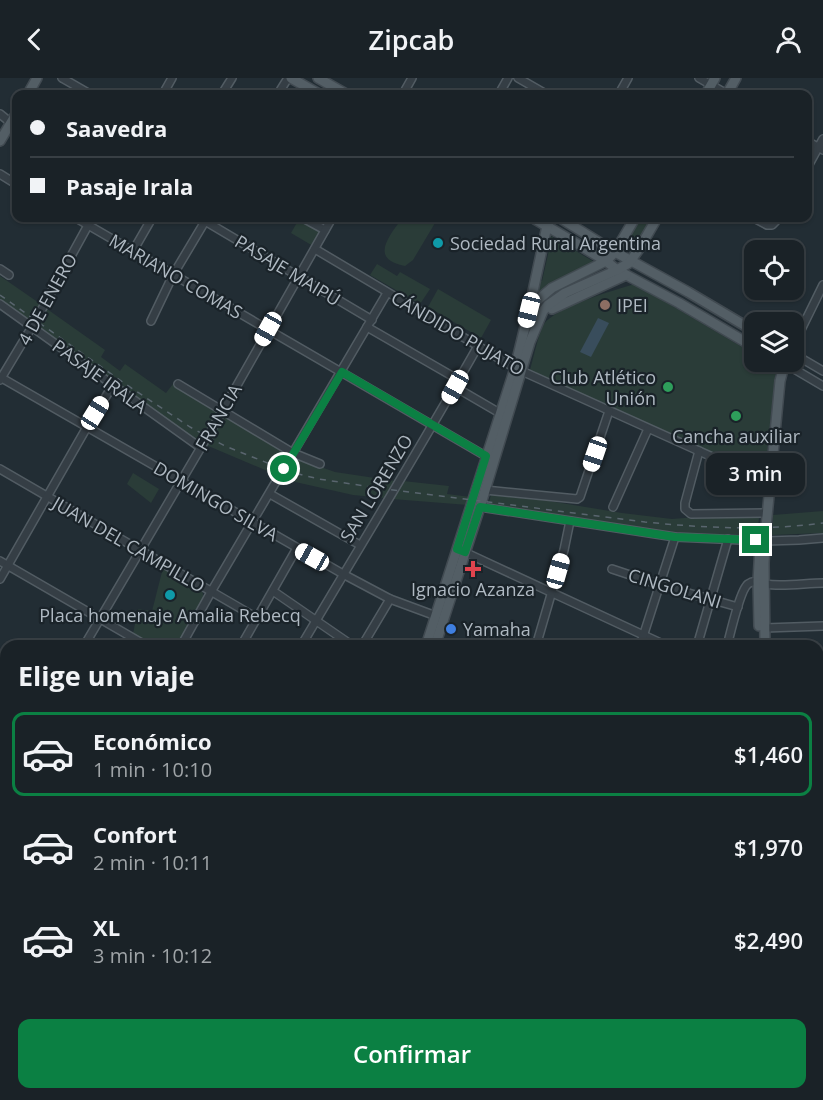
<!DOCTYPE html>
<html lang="es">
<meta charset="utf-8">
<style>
:root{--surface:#1a2227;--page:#272f33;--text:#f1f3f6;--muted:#9fa4a7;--line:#383f44;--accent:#0b8043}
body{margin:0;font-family:"Open Sans",sans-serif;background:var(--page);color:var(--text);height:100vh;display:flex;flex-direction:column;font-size:22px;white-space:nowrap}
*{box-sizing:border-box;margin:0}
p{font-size:20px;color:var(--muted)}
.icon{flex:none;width:33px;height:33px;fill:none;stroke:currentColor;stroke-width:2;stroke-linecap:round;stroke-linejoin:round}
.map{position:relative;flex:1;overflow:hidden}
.side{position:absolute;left:0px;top:562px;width:824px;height:460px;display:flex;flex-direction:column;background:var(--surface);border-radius:18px 18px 0 0;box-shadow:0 2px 4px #0004,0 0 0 2px var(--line)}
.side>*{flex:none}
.hud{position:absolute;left:12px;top:12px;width:800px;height:132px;border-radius:12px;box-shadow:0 2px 4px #0004,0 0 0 2px var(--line);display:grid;align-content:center;height:132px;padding:0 18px;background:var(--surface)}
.tools{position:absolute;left:744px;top:162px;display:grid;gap:12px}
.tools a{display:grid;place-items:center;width:60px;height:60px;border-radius:12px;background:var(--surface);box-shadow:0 2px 4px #0004,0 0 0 2px var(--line);font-size:30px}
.end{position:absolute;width:27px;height:27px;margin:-14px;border:8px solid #0b8043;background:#fff;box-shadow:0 0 0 3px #fff}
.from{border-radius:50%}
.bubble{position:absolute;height:42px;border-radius:12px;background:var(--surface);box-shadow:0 2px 4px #0004,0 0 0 2px var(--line);font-size:20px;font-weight:600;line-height:42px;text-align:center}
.car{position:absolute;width:18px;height:36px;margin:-18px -9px;border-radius:8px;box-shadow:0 0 4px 2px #0007;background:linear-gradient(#fff 24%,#345 0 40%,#fff 0 76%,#345 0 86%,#fff 0)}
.hud b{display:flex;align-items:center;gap:21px;height:57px;font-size:22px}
.hud b+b{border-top:2px solid var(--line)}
.hud i{width:15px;height:15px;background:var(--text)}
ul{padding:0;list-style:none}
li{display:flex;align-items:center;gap:18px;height:84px;margin:0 12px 9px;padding:0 6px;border:3px solid transparent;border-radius:12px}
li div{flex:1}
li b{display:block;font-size:22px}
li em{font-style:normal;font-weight:600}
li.current{border-color:var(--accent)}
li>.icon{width:54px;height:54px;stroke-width:1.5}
h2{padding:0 18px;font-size:27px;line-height:72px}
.cta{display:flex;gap:12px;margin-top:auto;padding:12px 18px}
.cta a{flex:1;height:69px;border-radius:12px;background:var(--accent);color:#fff;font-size:24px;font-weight:600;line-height:69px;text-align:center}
header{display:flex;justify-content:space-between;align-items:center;height:78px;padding:0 18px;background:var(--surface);font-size:27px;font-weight:600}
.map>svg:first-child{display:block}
</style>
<header><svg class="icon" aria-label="back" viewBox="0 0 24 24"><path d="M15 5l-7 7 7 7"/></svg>Zipcab<svg class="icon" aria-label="person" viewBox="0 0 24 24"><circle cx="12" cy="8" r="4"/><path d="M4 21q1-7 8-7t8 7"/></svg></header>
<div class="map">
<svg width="823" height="1022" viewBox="0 0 823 1022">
<rect width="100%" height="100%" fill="#222d34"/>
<g fill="#2a3c38">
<path d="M 402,140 L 438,140 L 413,182 L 405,188 C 369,181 389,159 402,140 Z"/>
<path d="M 639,140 L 653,140 L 637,168 L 633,169 L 629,167 L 627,164 L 628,159 Z"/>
<path d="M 299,141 L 321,154 L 313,168 L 291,155 Z"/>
<path d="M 549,157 L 596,185 L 565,198 L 538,215 L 536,214 L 539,202 L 542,203 L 549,172 L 546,169 Z"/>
<path d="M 377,186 L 397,198 L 400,194 L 430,211 L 420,226 L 370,197 Z"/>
<path d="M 0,198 L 42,227 L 32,242 L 29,243 L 0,223 Z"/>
<path d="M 635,206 L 754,276 L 754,284 L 767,284 L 776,292 L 765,393 L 760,396 L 668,357 L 531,294 L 530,292 C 533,282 539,253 544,246 C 556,229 614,212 635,206 Z"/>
<path d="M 438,211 L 491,242 L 481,260 L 428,229 Z"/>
<path d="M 47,231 L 105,272 L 101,279 L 120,293 L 125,286 L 166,315 L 173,306 L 219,333 L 202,362 L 196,363 L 36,249 Z"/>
<path d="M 225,336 L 289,376 L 277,397 L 206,367 Z"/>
<path d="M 295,380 L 335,394 L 395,403 L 385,420 L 353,417 L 282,401 Z"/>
<path d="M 133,395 L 159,411 L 151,425 L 127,406 Z"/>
<path d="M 403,403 L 449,408 L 447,416 L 471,419 L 468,427 L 392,421 Z"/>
<path d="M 491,417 L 549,423 L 622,435 L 672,441 L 696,439 L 759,440 L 757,457 L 671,455 L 488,427 Z"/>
<path d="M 823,433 L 823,455 L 772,457 L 773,437 Z"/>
<path d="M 163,490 L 202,512 L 204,521 L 177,568 L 154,568 L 133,556 L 138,531 L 152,533 Z"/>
</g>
<path fill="#394d5c" d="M 598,240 L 609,245 L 591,279 L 580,274 Z"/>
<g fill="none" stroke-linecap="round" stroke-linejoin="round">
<g stroke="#525c63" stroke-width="10">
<g id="minor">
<path d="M 62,0 L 90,16"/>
<path d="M 518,0 L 546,16"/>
<path d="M 699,0 L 727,16"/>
<path d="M 163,16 L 172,0"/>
<path d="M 222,16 L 232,0"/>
<path d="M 278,16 L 288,0"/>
<path d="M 403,16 L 412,0"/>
<path d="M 499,16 L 508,0"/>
<path d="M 619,16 L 628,0"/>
<path d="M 0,36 L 16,49"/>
<path d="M 807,63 L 823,72"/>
<path d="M 807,90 L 823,61"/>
<path d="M 0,96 L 16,106"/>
<path d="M 76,140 L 489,380"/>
<path d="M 303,140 L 325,152"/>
<path d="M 754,140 L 767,147 L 772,147 L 779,140"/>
<path d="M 205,143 L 372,242"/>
<path d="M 315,171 L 515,290 L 770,405"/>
<path d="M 133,173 L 152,140"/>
<path d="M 0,191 L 9,197"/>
<path d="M 0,226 L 201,370"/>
<path d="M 151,243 L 173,197 L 207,140"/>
<path d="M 367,249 L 459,302"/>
<path d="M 794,266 L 823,207"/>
<path d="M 794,276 L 823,293"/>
<path d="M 784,285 L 823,308"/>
<path d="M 0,299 L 343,496 L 390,521 L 436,538"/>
<path d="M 0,302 L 36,242 L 92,140"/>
<path d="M 178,306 L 293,375 L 320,386"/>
<path d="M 455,309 L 503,337"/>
<path d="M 699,373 L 685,425 L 685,431 L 691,436 L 764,435"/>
<path d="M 0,391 L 257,540"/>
<path d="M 485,412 L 577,421 L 580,419 L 609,333"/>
<path d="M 270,416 L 360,467"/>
<path d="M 480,429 L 675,459 L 766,463 L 799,462 L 823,460"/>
<path d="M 613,429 L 648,351"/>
<path d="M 462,473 L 667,568"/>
<path d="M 0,483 L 147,568"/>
<path d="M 612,491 L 660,507 L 738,529"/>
<path d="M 0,501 L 87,349 L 113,307"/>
<path d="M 273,513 L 353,568"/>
<path d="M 765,550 L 823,548"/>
<path d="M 84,568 L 223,332 L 332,140"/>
<path d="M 181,568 L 211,514 L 387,215"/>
<path d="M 241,568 L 297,470"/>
<path d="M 301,568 C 360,468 421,369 478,268"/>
<path d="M 362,568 L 390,521"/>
<path d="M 536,568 L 564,472 L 570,443"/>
<path d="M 640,568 L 675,459"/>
<path d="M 697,568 L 728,461"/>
<path d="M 727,568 C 730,557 740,512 748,506 C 755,501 759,505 766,506 C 781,509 807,505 823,505"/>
<path d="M 0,578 L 6,582"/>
<path d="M 818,594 L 823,594"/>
<path d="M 0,672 L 6,675"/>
<path d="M 818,711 L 823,694"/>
<path d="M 0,715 L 6,704"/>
<path d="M 818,732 L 823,734"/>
<path d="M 0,744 L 6,747"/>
<path d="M 0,762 L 6,793"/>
<path d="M 818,806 L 823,808"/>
<path d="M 0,809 L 6,805"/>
<path d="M 818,857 L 823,842"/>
<path d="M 818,877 L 823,879"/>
<path d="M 818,926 L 823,928"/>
<path d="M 818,1012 L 823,996"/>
<path d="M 116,1017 L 125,1022"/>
<path d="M 473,1017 L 484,1022"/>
<path d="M 39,1022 L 42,1017"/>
<path d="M 145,1022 L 148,1017"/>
<path d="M 395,1022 L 396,1017"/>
<path d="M 500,1022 L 502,1017"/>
<path d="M 605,1022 L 607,1017"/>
<path d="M 714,1022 L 715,1017"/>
<path d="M 763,1022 L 765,1017"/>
<path d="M 814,1022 L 816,1017"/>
</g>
</g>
<g stroke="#414a51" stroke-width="12">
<g id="major">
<path d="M 291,0 L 319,16"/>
<path d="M 318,0 L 346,16"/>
<path d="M 28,16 L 37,0"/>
<path d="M 706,16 L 715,0"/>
<path d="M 727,16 L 736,0"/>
<path d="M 0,63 L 16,36"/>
<path d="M 533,140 L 606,183 L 617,192 L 679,225 L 754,269"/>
<path d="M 560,140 L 615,174 L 688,214 L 754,253"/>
<path d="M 531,230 L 539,221 L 552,210 L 606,183 L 615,174 L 635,140"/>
<path d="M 552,231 L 626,197"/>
<path d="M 759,548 L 758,503 L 761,451"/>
<path d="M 426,568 L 515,290 L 529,232 L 547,148 L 551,140"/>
<path d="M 435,568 L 480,429 L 530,264 L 543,233 L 548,227 L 565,215 L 617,192 L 629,185 L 639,171 L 657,140"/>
<path d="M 765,568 L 764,485 L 766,449 L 780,303 L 785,284"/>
<path d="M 274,1022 L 276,1017"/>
<path d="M 282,1022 L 283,1017"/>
<path d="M 663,1022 L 665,1017"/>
<path d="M 671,1022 L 672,1017"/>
</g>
</g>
<g stroke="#3f494f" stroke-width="14">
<g id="highway">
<path d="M 818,898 L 823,899"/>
<path d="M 818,909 L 823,910"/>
</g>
</g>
<use href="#minor" stroke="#353e45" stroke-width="7"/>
<use href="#major" stroke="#535e65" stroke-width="9"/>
<use href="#highway" stroke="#6a5d53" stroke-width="10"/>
<path stroke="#59656e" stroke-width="1.5" stroke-dasharray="6 6" stroke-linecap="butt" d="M 0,217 L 124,305 L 190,349 L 225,368 L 290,394 L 319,401 L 378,410 L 645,444 C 705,450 764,453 823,445"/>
</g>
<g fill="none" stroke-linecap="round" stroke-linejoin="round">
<path stroke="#0b8043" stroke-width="8" d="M 284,391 L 342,294 L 486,378 L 457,471 L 465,474 L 480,429 L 675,459 L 756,462"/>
</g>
<g fill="#0f9aa8" stroke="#1a2329" stroke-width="2">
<circle cx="438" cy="165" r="6"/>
<circle cx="170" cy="517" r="6"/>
</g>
<circle fill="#8d6e63" stroke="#1a2329" stroke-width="2" cx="605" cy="227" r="6"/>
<g fill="#2e9e5b" stroke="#1a2329" stroke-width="2">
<circle cx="668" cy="309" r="6"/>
<circle cx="736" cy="338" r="6"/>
</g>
<path fill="#e0444e" stroke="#1a2329" stroke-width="2" d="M470 482h6v6h6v6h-6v6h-6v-6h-6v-6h6z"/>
<circle fill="#3f7fe0" stroke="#1a2329" stroke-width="2" cx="451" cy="551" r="6"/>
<g text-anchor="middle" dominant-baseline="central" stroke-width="4.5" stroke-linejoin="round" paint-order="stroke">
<g font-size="18" fill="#afb9c2" stroke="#1a2329" text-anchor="start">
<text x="450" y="165">Sociedad Rural Argentina</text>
<text x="617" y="227">IPEI</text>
<text x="656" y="299" text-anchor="end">Club Atlético<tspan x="656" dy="21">Unión</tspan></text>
<text x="736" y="358" text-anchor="middle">Cancha auxiliar</text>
<text x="473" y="511" text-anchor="middle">Ignacio Azanza</text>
<text x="170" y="537" text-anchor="middle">Placa homenaje Amalia Rebecq</text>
<text x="463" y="551">Yamaha</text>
</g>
<g font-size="18" fill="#afb9c2" stroke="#1a2329">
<text transform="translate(288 192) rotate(31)">PASAJE MAIPÚ</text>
<text transform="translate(176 198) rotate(30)">MARIANO COMAS</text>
<text transform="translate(47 221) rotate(-61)">4 DE ENERO</text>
<text transform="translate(458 255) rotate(30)">CÁNDIDO PUJATO</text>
<text transform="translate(100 298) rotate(36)">PASAJE IRALA</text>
<text transform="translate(218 339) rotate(-60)">FRANCIA</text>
<text transform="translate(376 410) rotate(-59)">SAN LORENZO</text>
<text transform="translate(216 423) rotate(30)">DOMINGO SILVA</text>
<text transform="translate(129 466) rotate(30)">JUAN DEL CAMPILLO</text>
<text transform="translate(675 510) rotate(17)">CINGOLANI</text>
</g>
</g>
</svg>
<div class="tools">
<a><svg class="icon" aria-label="locate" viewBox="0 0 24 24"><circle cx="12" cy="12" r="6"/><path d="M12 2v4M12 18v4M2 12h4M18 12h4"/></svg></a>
<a><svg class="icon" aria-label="layers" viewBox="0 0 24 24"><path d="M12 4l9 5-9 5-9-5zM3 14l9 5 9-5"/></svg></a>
</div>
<i class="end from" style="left:284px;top:391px"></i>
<i class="end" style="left:756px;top:462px"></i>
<div class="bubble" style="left:706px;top:375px;width:99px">3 min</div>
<i class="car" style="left:529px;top:232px;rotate:194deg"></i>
<i class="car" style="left:268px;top:251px;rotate:209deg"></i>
<i class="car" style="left:455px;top:309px;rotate:209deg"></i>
<i class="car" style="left:95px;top:335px;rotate:32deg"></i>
<i class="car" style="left:595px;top:376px;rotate:199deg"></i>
<i class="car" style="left:312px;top:479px;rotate:299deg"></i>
<i class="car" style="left:558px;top:493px;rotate:16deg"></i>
<div class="hud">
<b><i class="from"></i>Saavedra</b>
<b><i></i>Pasaje Irala</b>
</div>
<section class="side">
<h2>Elige un viaje</h2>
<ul>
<li class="current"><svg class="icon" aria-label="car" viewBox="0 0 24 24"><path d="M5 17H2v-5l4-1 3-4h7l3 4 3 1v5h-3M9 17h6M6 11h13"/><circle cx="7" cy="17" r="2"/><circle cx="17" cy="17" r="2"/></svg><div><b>Económico</b><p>1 min · 10:10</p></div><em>$1,460</em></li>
<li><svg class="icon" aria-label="car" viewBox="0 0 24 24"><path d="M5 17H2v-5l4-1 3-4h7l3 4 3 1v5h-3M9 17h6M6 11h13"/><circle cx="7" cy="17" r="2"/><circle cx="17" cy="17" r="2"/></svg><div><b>Confort</b><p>2 min · 10:11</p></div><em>$1,970</em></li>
<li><svg class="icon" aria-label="car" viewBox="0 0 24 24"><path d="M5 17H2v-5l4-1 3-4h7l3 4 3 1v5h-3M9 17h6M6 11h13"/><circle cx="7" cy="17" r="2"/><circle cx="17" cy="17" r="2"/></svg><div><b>XL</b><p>3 min · 10:12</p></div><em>$2,490</em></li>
</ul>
<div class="cta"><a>Confirmar</a></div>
</section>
</div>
